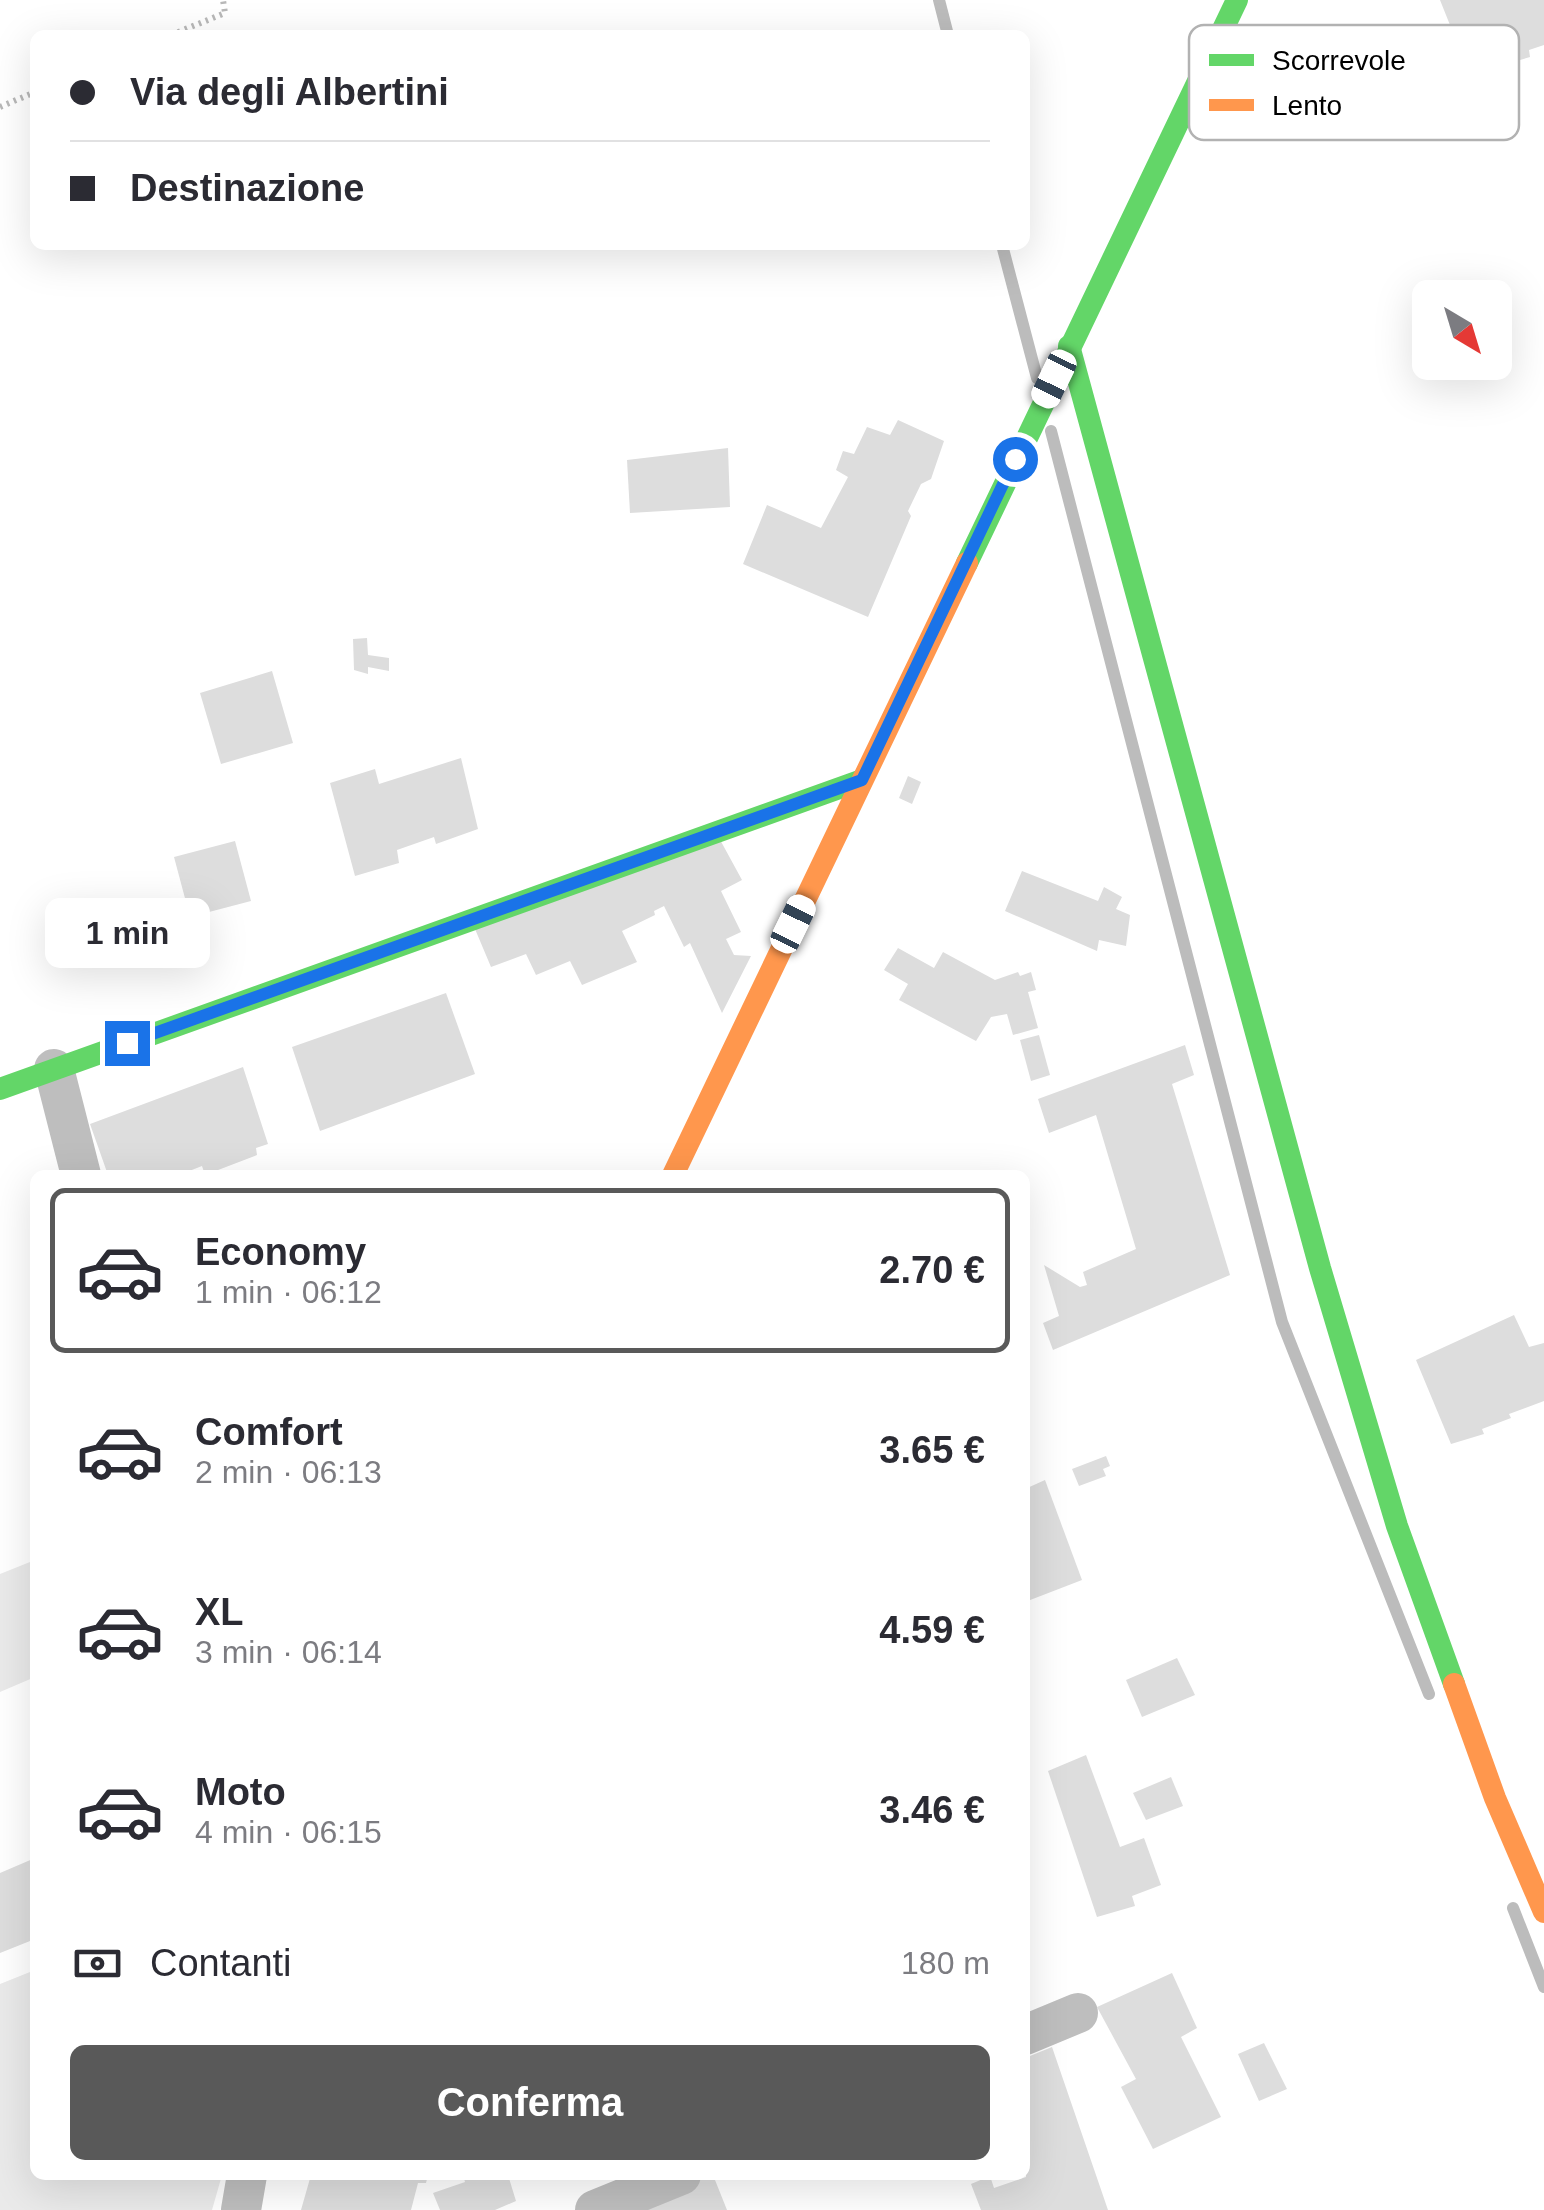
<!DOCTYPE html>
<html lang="it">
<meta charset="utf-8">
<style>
:root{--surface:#fff;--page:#f7f7f7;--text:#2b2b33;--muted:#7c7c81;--line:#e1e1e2;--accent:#595959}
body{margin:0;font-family:Helvetica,sans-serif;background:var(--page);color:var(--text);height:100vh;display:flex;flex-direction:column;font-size:38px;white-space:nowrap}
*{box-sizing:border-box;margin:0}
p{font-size:32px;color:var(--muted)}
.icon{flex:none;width:55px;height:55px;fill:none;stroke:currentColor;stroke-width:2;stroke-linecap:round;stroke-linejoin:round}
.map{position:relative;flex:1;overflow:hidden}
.side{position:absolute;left:30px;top:1170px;width:1000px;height:1010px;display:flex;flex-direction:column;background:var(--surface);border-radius:15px;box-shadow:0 10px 40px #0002}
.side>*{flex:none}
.guide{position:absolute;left:30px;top:30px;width:1000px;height:220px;border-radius:15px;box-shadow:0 10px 40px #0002;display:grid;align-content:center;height:220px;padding:0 40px;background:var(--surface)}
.needle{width:65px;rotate:142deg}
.controls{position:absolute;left:1412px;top:280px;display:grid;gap:20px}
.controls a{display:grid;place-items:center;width:100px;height:100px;border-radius:15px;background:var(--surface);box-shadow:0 10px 40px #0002;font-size:50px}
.end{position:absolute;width:45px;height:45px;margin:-22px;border:12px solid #1a73e8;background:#fff;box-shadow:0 0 0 5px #fff}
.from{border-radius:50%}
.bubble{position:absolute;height:70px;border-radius:15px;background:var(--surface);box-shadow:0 10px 40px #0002;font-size:32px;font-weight:700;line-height:70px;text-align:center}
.car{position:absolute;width:30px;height:60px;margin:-30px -15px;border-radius:12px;box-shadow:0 0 8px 2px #0007;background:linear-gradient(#fff 24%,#345 0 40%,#fff 0 76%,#345 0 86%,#fff 0)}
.guide b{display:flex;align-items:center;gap:35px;height:95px;font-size:38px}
.guide b+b{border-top:2px solid var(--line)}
.guide i{width:25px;height:25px;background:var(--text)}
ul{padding:18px 0 0;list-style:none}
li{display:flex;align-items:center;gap:30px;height:165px;margin:0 20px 15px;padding:0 20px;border:5px solid transparent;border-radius:15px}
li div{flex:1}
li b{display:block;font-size:38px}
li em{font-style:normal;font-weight:700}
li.current{border-color:var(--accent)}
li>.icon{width:90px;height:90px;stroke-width:1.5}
.pay{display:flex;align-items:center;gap:25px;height:110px;padding:0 40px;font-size:38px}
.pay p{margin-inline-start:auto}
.button{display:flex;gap:20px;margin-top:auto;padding:20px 40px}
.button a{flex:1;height:115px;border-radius:15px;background:var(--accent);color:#fff;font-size:40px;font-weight:700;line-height:115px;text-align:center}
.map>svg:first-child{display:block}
</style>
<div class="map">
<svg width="1544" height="2210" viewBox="0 0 1544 2210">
<rect width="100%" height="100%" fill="#fff"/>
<g fill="#eaeaea">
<path d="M 35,1560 L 35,1677 L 0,1692 L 0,1574 Z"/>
<path d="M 35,1970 L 35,2175 L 222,2175 L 212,2210 L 0,2210 L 0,1984 Z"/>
</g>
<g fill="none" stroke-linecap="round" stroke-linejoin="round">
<g stroke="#bcbcbc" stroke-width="12">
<path d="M 939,0 L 948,35"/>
<path d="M 1002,245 L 1037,378"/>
<path d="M 1051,431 L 1282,1322 L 1429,1694"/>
<path d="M 1513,1908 L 1544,1987"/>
</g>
</g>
<g fill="#ddd">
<path d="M 1440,0 L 1544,0 L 1544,45 L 1529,50 L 1530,57 L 1483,71 L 1474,50 L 1465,54 L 1457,27 L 1452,30 Z"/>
<path d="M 898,420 L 944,441 L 931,479 L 921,484 L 908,511 L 911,516 L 868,617 L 743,564 L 767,505 L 821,528 L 848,477 L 836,470 L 843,451 L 854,454 L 867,427 L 890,435 Z"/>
<path d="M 728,448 L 730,507 L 630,513 L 627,460 Z"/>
<path d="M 367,638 L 368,655 L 389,658 L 389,671 L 368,667 L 368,674 L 354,670 L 353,639 Z"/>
<path d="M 272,671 L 293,743 L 221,764 L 200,693 Z"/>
<path d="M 461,758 L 478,829 L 436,844 L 434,837 L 397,850 L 399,863 L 355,876 L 330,783 L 375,769 L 379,784 Z"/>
<path d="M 908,776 L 921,782 L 912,804 L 899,798 Z"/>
<path d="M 718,836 L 742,880 L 721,891 L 741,932 L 726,939 L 734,955 L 751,956 L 722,1013 L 690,943 L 684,947 L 664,906 L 654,911 L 655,915 L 622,931 L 637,962 L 582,985 L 570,961 L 536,975 L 526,954 L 491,967 L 475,929 Z"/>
<path d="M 235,841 L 251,901 L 190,917 L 174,857 Z"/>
<path d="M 1022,871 L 1098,901 L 1104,887 L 1122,897 L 1116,909 L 1130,915 L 1126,946 L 1099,940 L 1097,951 L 1005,911 Z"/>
<path d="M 898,948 L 934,968 L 943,952 L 995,980 L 1018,972 L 1020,976 L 1031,972 L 1036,990 L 1028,992 L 1038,1028 L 1013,1035 L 1007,1014 L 991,1017 L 976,1041 L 899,1000 L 908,984 L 884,970 Z"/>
<path d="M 446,993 L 475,1074 L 320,1131 L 292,1047 Z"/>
<path d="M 1039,1035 L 1050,1075 L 1031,1081 L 1020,1040 Z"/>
<path d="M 1185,1045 L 1194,1075 L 1172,1084 L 1230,1275 L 1053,1350 L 1043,1323 L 1059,1316 L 1044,1265 L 1080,1287 L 1087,1285 L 1083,1272 L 1136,1249 L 1096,1115 L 1049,1133 L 1038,1099 Z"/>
<path d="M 243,1067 L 268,1144 L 256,1148 L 257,1155 L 205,1175 L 202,1166 L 179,1175 L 108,1175 L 90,1124 Z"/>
<path d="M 1514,1315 L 1529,1347 L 1544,1343 L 1544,1401 L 1509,1414 L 1511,1418 L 1482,1429 L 1484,1434 L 1451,1444 L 1416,1360 Z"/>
<path d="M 1106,1456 L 1110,1466 L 1103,1469 L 1106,1476 L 1079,1486 L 1072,1469 Z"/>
<path d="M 1045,1480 L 1082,1580 L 1025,1602 L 1025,1489 Z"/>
<path d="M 1177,1658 L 1195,1695 L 1142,1717 L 1126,1680 Z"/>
<path d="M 1086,1755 L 1120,1847 L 1144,1838 L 1161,1885 L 1132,1896 L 1135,1906 L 1097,1917 L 1048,1771 Z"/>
<path d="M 1171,1777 L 1183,1806 L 1146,1820 L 1133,1793 Z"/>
<path d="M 35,1858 L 35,1939 L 0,1953 L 0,1873 Z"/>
<path d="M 1172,1973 L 1197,2028 L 1181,2037 L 1221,2117 L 1153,2149 L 1121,2087 L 1136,2079 L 1097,2007 Z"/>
<path d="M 1264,2043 L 1287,2089 L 1259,2101 L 1238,2054 Z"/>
<path d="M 1052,2047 L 1108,2210 L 981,2210 L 971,2184 L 990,2176 L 994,2188 L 1026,2177 L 1025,2058 Z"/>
<path d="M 311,2175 L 428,2175 L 426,2183 L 418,2183 L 411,2210 L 301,2210 Z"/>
<path d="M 463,2175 L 508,2175 L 516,2201 L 495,2210 L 440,2210 L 433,2193 L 465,2182 Z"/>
<path d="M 713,2175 L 727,2210 L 637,2210 L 643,2203 Z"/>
</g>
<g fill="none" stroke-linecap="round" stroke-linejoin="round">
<g stroke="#b8b8b8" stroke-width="6" stroke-dasharray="2.5 5" stroke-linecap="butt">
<path d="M 171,35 L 225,13 L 223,0"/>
<path d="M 0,107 L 35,92"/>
</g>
<g stroke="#bebebe" stroke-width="40">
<path d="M 54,1069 L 81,1175"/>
<path d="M 1025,2035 L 1078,2013"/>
<path d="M 241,2210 L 247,2175"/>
<path d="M 595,2210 L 681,2175"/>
</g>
<g stroke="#63d668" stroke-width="22">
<path d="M 1069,346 L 1320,1268 L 1397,1526 L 1454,1684"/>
<path d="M 967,563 L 1237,0"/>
<path d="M 0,1089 L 862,780"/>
</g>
<g stroke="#ff974d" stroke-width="22">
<path d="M 673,1175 L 967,563"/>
<path d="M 1454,1684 L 1495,1798 L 1544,1912"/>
</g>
</g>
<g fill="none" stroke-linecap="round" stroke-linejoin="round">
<path stroke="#1a73e8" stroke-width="12" d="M 127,1043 L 862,780 L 1015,459"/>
</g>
<rect x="1189" y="25" width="330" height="115" rx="15" fill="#fff" stroke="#b2b2b2" stroke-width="2.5"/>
<rect x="1209" y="54" width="45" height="12" fill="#63d668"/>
<rect x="1209" y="99" width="45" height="12" fill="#ff974d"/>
<g font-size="28" fill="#000">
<text x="1272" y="70">Scorrevole</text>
<text x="1272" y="115">Lento</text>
</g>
</svg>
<div class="controls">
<a><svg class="needle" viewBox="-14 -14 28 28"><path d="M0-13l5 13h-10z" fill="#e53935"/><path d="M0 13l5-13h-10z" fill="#7c7c81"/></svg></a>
</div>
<i class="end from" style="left:1015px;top:459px"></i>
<i class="end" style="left:127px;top:1043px"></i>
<div class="bubble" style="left:45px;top:898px;width:165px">1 min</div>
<i class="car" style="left:1054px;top:379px;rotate:206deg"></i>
<i class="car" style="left:793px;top:924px;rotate:26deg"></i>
<div class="guide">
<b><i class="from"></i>Via degli Albertini</b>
<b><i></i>Destinazione</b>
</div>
<section class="side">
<ul>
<li class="current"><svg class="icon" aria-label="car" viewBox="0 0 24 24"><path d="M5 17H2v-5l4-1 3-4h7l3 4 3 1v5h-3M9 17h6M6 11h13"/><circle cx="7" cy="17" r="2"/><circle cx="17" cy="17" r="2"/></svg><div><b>Economy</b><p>1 min · 06:12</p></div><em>2.70 €</em></li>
<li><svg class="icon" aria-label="car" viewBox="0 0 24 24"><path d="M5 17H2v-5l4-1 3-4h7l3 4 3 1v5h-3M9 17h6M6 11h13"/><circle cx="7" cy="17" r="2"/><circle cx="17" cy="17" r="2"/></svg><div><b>Comfort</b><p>2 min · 06:13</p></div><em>3.65 €</em></li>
<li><svg class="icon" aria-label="car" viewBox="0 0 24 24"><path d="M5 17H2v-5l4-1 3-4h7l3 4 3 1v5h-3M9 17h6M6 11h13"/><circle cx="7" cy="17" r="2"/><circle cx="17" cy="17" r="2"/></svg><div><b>XL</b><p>3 min · 06:14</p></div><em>4.59 €</em></li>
<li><svg class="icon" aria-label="car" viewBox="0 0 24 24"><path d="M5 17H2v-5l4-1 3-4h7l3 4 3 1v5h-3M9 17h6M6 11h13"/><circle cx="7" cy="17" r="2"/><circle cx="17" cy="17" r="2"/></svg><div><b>Moto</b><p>4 min · 06:15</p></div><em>3.46 €</em></li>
</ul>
<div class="pay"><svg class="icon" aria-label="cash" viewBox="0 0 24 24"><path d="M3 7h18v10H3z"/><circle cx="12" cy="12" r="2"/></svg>Contanti<p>180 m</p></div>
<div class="button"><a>Conferma</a></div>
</section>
</div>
